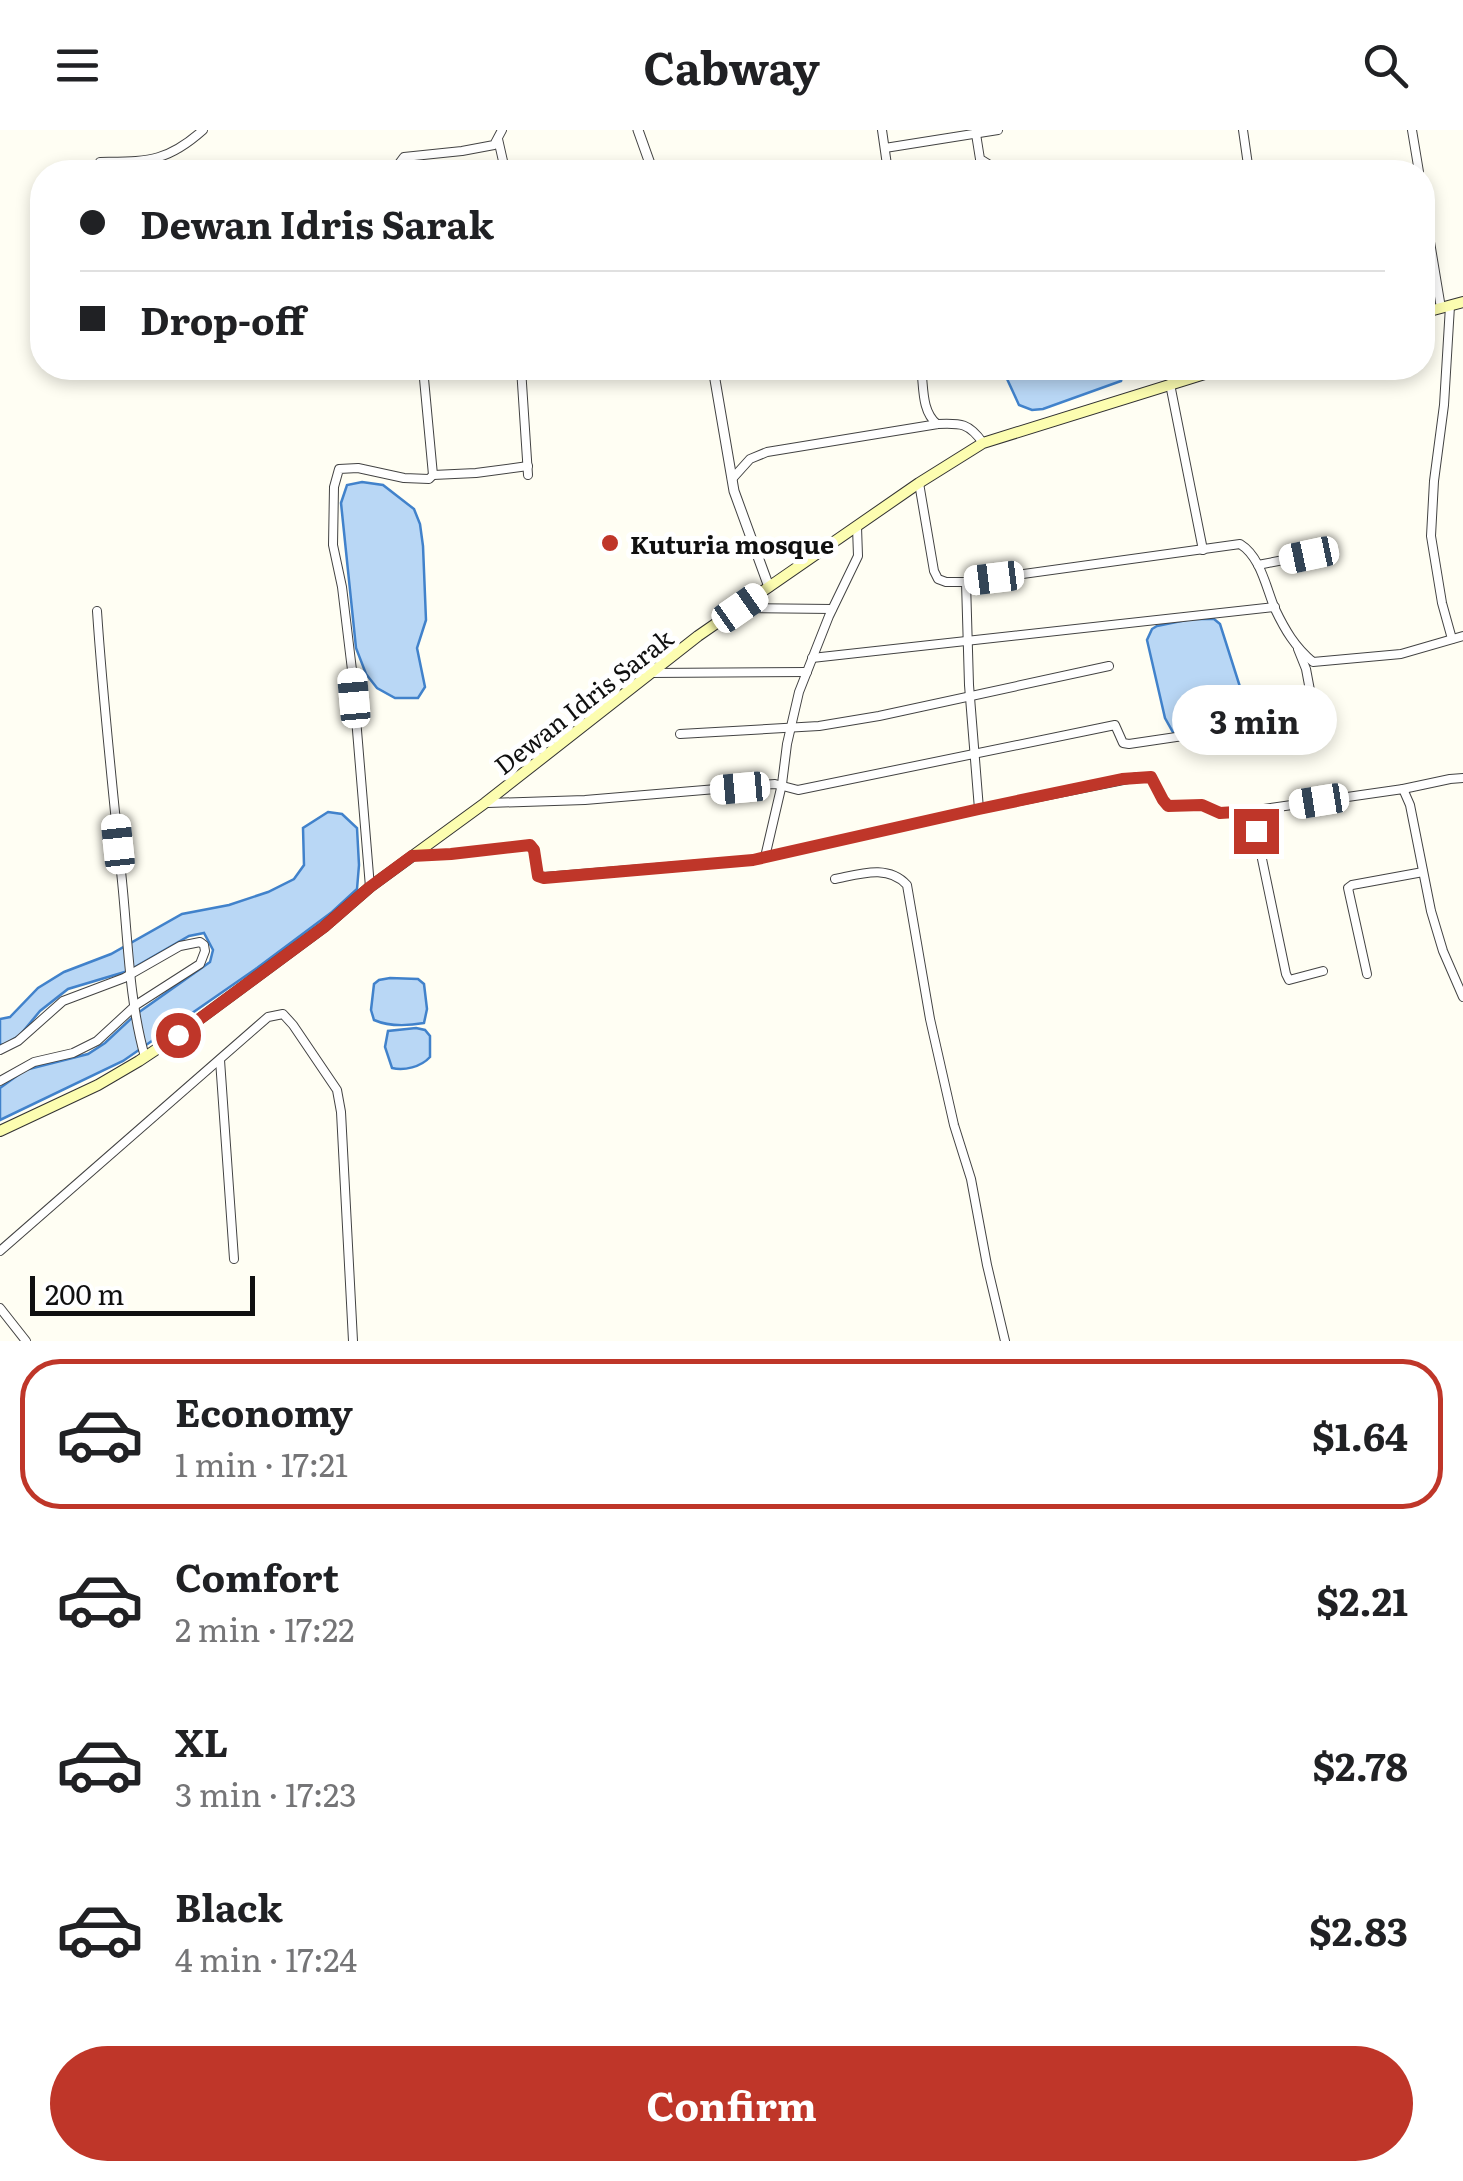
<!DOCTYPE html>
<meta charset="utf-8">
<style>
:root{--surface:#fff;--page:#f6f6f6;--text:#202124;--muted:#757577;--line:#e0e0e0;--accent:#bf3629}
body{margin:0;font-family:Literata,serif;background:var(--page);color:var(--text);height:100vh;display:flex;flex-direction:column;font-size:38px;white-space:nowrap}
*{box-sizing:border-box;margin:0}
p{font-size:32px;color:var(--muted)}
.icon{flex:none;width:55px;height:55px;fill:none;stroke:currentColor;stroke-width:2;stroke-linecap:round;stroke-linejoin:round}
.map{position:relative;height:1211px;overflow:hidden}
.sheet{display:flex;flex-direction:column;background:var(--surface);flex:1}
.sheet>*{flex:none}
.hud{position:absolute;left:30px;top:30px;width:1405px;height:220px;border-radius:40px;box-shadow:0 5px 15px #0003;display:grid;align-content:center;height:220px;padding:0 50px;background:var(--surface)}
.scale{position:absolute;left:30px;bottom:25px;width:225px;box-sizing:border-box;padding-left:10px;border:5px solid #101010;border-top:0;font-size:28px;line-height:35px;white-space:nowrap;color:#101010;-webkit-text-stroke:8px #fff;paint-order:stroke}
.end{position:absolute;width:45px;height:45px;margin:-22px;border:12px solid #bf3629;background:#fff;box-shadow:0 0 0 5px #fff}
.from{border-radius:50%}
.bubble{position:absolute;height:70px;border-radius:35px;background:var(--surface);box-shadow:0 5px 15px #0003;font-size:32px;font-weight:700;line-height:70px;text-align:center}
.car{position:absolute;width:30px;height:60px;margin:-30px -15px;border-radius:12px;box-shadow:0 0 8px 2px #0007;background:linear-gradient(#fff 24%,#345 0 40%,#fff 0 76%,#345 0 86%,#fff 0)}
.hud b{display:flex;align-items:center;gap:35px;height:95px;font-size:38px}
.hud b+b{border-top:2px solid var(--line)}
.hud i{width:25px;height:25px;background:var(--text)}
ul{padding:18px 0 0;list-style:none}
li{display:flex;align-items:center;gap:30px;height:150px;margin:0 20px 15px;padding:0 30px;border:5px solid transparent;border-radius:40px}
li div{flex:1}
li b{display:block;font-size:38px}
li em{font-style:normal;font-weight:700}
li.active{border-color:var(--accent)}
li>.icon{width:90px;height:90px;stroke-width:1.5}
.button{display:flex;gap:20px;margin-top:auto;padding:20px 50px}
.button a{flex:1;height:115px;border-radius:60px;background:var(--accent);color:#fff;font-size:40px;font-weight:700;line-height:115px;text-align:center}
header{display:flex;justify-content:space-between;align-items:center;height:130px;padding:0 50px;background:var(--surface);font-size:45px;font-weight:700}
.map>svg:first-child{display:block}
</style>
<header><svg class="icon" aria-label="menu" viewBox="0 0 24 24"><path d="M4 6h16M4 12h16M4 18h16"/></svg>Cabway<svg class="icon" aria-label="search" viewBox="0 0 24 24"><circle cx="10" cy="10" r="6"/><path d="M15 15l6 6"/></svg></header>
<div class="map">
<svg width="1463" height="1211" viewBox="0 0 1463 1211">
<rect width="100%" height="100%" fill="#fffef3"/>
<g fill="#b9d7f5" stroke="#4182cb" stroke-width="2.5">
<path d="M 1002,238 L 1124,238 L 1124,239 L 1121,251 L 1043,279 L 1032,280 L 1019,275 Z"/>
<path d="M 362,352 L 383,355 L 414,379 L 420,394 L 423,416 L 426,490 L 417,518 L 425,557 L 418,568 L 395,568 L 377,558 L 366,544 L 356,518 L 341,373 L 347,355 Z"/>
<path d="M 1191,489 L 1214,489 L 1220,494 L 1248,582 L 1239,591 L 1174,604 L 1165,588 L 1147,510 L 1152,499 L 1157,496 Z"/>
<path d="M 328,682 L 342,684 L 357,698 L 359,735 L 357,759 L 332,782 L 257,838 L 123,931 L 0,990 L 0,958 L 25,940 L 88,924 L 105,913 L 135,885 L 210,832 L 213,820 L 204,803 L 189,806 L 128,841 L 68,859 L 40,881 L 20,905 L 6,914 L 0,915 L 0,889 L 10,887 L 38,858 L 64,842 L 111,824 L 182,784 L 229,775 L 268,762 L 294,749 L 304,735 L 303,698 Z"/>
<path d="M 390,848 L 418,849 L 424,854 L 427,879 L 424,893 C 407,896 390,897 374,890 L 371,880 L 374,854 L 379,850 Z"/>
<path d="M 416,898 L 425,900 L 430,906 L 430,927 C 421,937 404,941 392,938 L 385,917 L 388,901 Z"/>
</g>
<g fill="none" stroke-linecap="round" stroke-linejoin="round">
<g stroke="#434343" stroke-width="10">
<g id="minor">
<path d="M 882,0 L 888,42"/>
<path d="M 1243,0 L 1249,42"/>
<path d="M 1412,0 L 1419,42"/>
<path d="M 976,4 L 980,29 L 1001,42"/>
<path d="M 498,9 L 503,31 L 502,42"/>
<path d="M 885,18 L 998,0"/>
<path d="M 100,32 C 147,31 166,33 203,0"/>
<path d="M 398,42 L 398,35 L 404,27 L 462,21 L 494,15 L 502,0"/>
<path d="M 1422,64 L 1441,178"/>
<path d="M 1450,176 L 1444,275 L 1434,351 L 1431,406 L 1442,473 L 1452,509"/>
<path d="M 521,238 L 528,345"/>
<path d="M 921,238 C 924,256 921,281 937,294"/>
<path d="M 1170,254 L 1203,420"/>
<path d="M 433,345 L 476,343 L 528,336"/>
<path d="M 732,349 L 750,329 L 767,322 L 938,294 C 961,293 969,293 983,313"/>
<path d="M 919,353 L 934,441 L 938,449 L 946,452 L 966,452 L 1240,414 C 1261,427 1266,458 1275,479 C 1285,500 1295,517 1313,532 L 1401,524 L 1463,506"/>
<path d="M 1258,435 L 1309,425"/>
<path d="M 966,452 L 969,555 L 979,679 L 1138,647 L 1151,647 L 1163,670 L 1168,676 L 1202,675 L 1220,683 L 1243,682 L 1403,659 L 1410,675 L 1431,781 L 1443,821 L 1463,867"/>
<path d="M 740,478 L 832,479"/>
<path d="M 97,481 C 103,571 113,661 122,751 C 128,809 129,871 145,927"/>
<path d="M 812,528 L 1275,477"/>
<path d="M 650,543 L 807,542"/>
<path d="M 680,604 L 819,596 L 879,586 L 1109,536"/>
<path d="M 1403,659 L 1450,649 L 1463,648"/>
<path d="M 488,673 L 585,670 L 775,654 L 798,660 L 1115,595 L 1123,613 L 1129,614 L 1183,606 L 1212,598 L 1254,591 L 1308,574 L 1312,571 L 1306,539 L 1298,519"/>
<path d="M 1252,681 L 1286,844 L 1289,850 L 1323,841"/>
<path d="M 413,726 L 451,724 L 530,715 L 534,719 L 538,746 L 544,747 L 753,730 L 979,679"/>
<path d="M 765,727 L 782,654 L 787,614 L 799,562 L 829,486 L 858,426 L 857,397"/>
<path d="M 835,749 C 860,744 888,734 907,755 L 930,889 L 954,995 L 971,1049 L 987,1135 L 1005,1211"/>
<path d="M 370,757 L 352,540 L 342,457 L 333,415 L 334,357 L 339,339 L 358,338 L 404,348 L 429,349 L 433,345 L 423,238"/>
<path d="M 1367,844 L 1348,758 L 1352,755 L 1423,742"/>
<path d="M 0,920 L 18,911 L 63,871 L 124,848 L 180,816 L 200,812 L 204,815 L 205,821 L 200,834 L 136,875 L 97,911 L 73,923 L 34,932 L 0,951"/>
<path d="M 220,930 L 234,1129"/>
<path d="M 0,1121 L 268,887 L 283,884 L 293,895 L 337,960 L 341,982 L 353,1211"/>
<path d="M 0,1178 L 26,1211"/>
</g>
</g>
<g stroke="#434343" stroke-width="11">
<g id="tertiary">
<path d="M 638,0 L 653,42"/>
<path d="M 713,238 L 734,361 L 769,457"/>
</g>
</g>
<g stroke="#323232" stroke-width="12">
<g id="secondary">
<path d="M 1422,183 L 1463,172"/>
<path d="M 0,1001 L 98,955 L 139,931 L 178,905 L 324,797 L 370,757 L 485,673 L 698,506 L 919,353 L 983,313 L 1224,238"/>
</g>
</g>
<use href="#minor" stroke="#fff" stroke-width="8"/>
<use href="#tertiary" stroke="#fff" stroke-width="9"/>
<use href="#secondary" stroke="#fcfdb0" stroke-width="10"/>
</g>
<g fill="none" stroke-linecap="round" stroke-linejoin="round">
<path stroke="#bf3629" stroke-width="12" d="M 178,905 L 324,797 L 370,757 L 412,726 L 451,724 L 530,715 L 534,720 L 538,746 L 544,748 L 753,730 L 979,679 L 1122,649 L 1151,647 L 1163,670 L 1168,676 L 1202,675 L 1220,683 L 1252,681 L 1256,701"/>
</g>
<circle fill="#bf3629" stroke="#fff" stroke-width="4" cx="610" cy="413" r="10"/>
<g text-anchor="middle" dominant-baseline="central" stroke-width="10" stroke-linejoin="round" paint-order="stroke">
<g font-size="25" font-weight="bold" fill="#101010" stroke="#fff" text-anchor="start">
<text x="630" y="413">Kuturia mosque</text>
</g>
<g font-size="25" fill="#101010" stroke="#fff">
<text transform="translate(583 571) rotate(-38)">Dewan Idris Sarak</text>
</g>
</g>
</svg>
<div class="scale">200 m</div>
<i class="end from" style="left:178px;top:905px"></i>
<i class="end" style="left:1256px;top:701px"></i>
<div class="bubble" style="left:1172px;top:555px;width:165px">3 min</div>
<i class="car" style="left:1309px;top:425px;rotate:258deg"></i>
<i class="car" style="left:994px;top:448px;rotate:263deg"></i>
<i class="car" style="left:740px;top:478px;rotate:55deg"></i>
<i class="car" style="left:354px;top:568px;rotate:355deg"></i>
<i class="car" style="left:740px;top:658px;rotate:265deg"></i>
<i class="car" style="left:1319px;top:671px;rotate:261deg"></i>
<i class="car" style="left:118px;top:714px;rotate:354deg"></i>
<div class="hud">
<b><i class="from"></i>Dewan Idris Sarak</b>
<b><i></i>Drop-off</b>
</div>
</div>
<section class="sheet">
<ul>
<li class="active"><svg class="icon" aria-label="car" viewBox="0 0 24 24"><path d="M5 17H2v-5l4-1 3-4h7l3 4 3 1v5h-3M9 17h6M6 11h13"/><circle cx="7" cy="17" r="2"/><circle cx="17" cy="17" r="2"/></svg><div><b>Economy</b><p>1 min · 17:21</p></div><em>$1.64</em></li>
<li><svg class="icon" aria-label="car" viewBox="0 0 24 24"><path d="M5 17H2v-5l4-1 3-4h7l3 4 3 1v5h-3M9 17h6M6 11h13"/><circle cx="7" cy="17" r="2"/><circle cx="17" cy="17" r="2"/></svg><div><b>Comfort</b><p>2 min · 17:22</p></div><em>$2.21</em></li>
<li><svg class="icon" aria-label="car" viewBox="0 0 24 24"><path d="M5 17H2v-5l4-1 3-4h7l3 4 3 1v5h-3M9 17h6M6 11h13"/><circle cx="7" cy="17" r="2"/><circle cx="17" cy="17" r="2"/></svg><div><b>XL</b><p>3 min · 17:23</p></div><em>$2.78</em></li>
<li><svg class="icon" aria-label="car" viewBox="0 0 24 24"><path d="M5 17H2v-5l4-1 3-4h7l3 4 3 1v5h-3M9 17h6M6 11h13"/><circle cx="7" cy="17" r="2"/><circle cx="17" cy="17" r="2"/></svg><div><b>Black</b><p>4 min · 17:24</p></div><em>$2.83</em></li>
</ul>
<div class="button"><a>Confirm</a></div>
</section>
